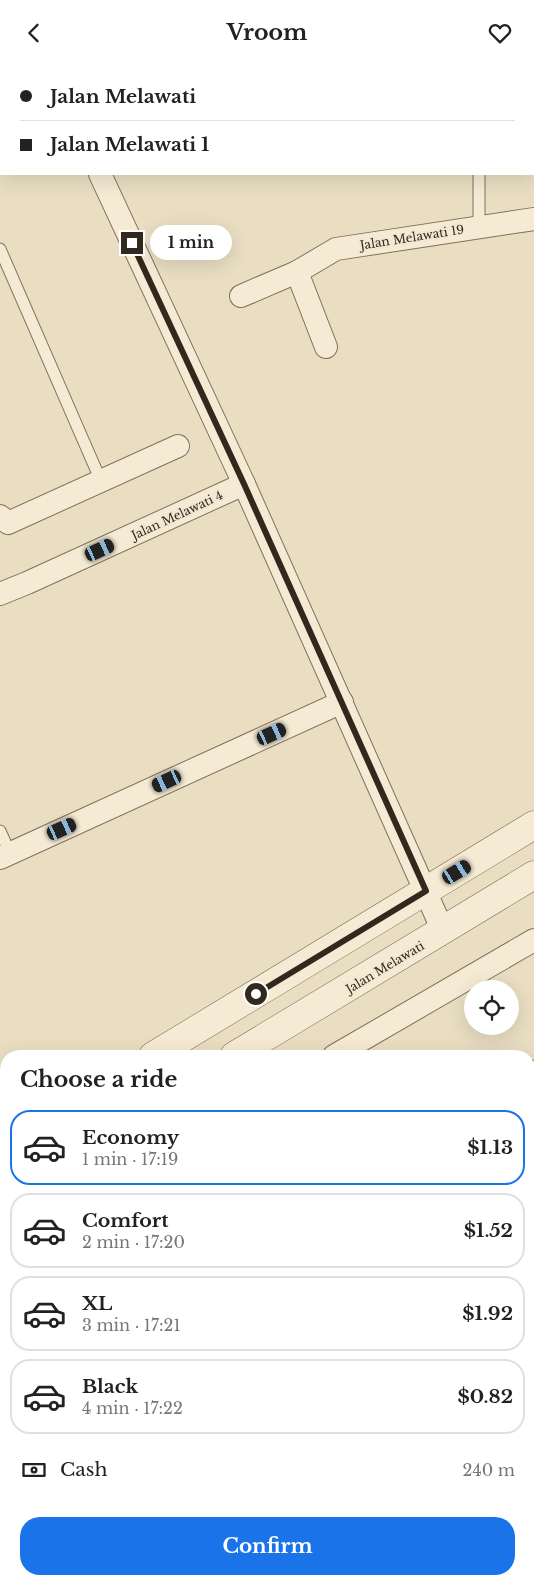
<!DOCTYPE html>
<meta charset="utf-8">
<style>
:root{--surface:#fff;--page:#f2f2f2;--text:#222;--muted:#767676;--line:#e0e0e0;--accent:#1a73e8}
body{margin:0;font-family:"Libre Baskerville",serif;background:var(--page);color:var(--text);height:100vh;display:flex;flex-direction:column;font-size:19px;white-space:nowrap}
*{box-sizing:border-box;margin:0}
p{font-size:16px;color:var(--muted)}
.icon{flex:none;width:28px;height:28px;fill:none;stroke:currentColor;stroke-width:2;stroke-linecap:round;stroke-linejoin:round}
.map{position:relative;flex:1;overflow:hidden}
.side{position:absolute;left:0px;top:985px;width:535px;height:535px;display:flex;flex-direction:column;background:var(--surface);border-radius:20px 20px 0 0;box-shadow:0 5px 20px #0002}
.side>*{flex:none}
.guide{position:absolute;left:0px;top:0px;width:535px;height:110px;box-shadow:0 5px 20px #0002;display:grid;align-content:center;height:110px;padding:0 20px;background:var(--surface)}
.tools{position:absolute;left:464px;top:915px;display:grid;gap:10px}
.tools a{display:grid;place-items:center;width:55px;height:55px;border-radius:50%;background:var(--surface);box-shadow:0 5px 20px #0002;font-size:25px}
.end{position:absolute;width:22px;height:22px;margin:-11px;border:6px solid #32281e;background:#fff;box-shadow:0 0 0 2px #fff}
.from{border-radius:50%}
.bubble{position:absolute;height:35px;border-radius:18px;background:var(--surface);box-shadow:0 5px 20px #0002;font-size:16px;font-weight:700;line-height:35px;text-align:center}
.car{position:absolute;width:15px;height:30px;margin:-15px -8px;border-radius:6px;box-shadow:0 0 4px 1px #0007;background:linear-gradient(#222 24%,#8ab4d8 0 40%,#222 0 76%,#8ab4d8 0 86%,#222 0)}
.guide b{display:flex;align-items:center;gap:18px;height:48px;font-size:19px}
.guide b+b{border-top:1px solid var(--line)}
.guide i{width:12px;height:12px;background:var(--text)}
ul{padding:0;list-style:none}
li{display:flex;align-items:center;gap:15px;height:75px;margin:0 10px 8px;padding:0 10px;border:2px solid var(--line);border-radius:20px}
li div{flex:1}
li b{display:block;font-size:19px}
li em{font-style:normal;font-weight:700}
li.selected{border-color:var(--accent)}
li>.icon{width:45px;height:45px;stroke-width:1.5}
h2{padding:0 20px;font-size:22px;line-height:60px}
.pay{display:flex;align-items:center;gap:12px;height:55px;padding:0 20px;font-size:19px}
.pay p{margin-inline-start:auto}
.cta{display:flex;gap:10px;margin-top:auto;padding:10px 20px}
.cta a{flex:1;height:58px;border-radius:20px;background:var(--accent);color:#fff;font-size:20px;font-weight:700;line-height:58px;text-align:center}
header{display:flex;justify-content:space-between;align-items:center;height:65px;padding:0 20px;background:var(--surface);font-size:22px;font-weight:700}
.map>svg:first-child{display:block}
</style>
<header><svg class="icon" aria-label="back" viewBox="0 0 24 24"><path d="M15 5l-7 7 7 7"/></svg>Vroom<svg class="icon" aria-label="heart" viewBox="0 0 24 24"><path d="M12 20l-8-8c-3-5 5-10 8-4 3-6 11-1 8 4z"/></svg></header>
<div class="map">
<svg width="534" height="1520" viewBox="0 0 534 1520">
<rect width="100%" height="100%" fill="#e9dec2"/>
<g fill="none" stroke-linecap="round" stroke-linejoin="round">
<g stroke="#81705b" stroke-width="13">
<g id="service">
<path d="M 451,0 L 451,1"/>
<path d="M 479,162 L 479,109"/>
<path d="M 0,184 L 101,416"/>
<path d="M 0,766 L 10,788"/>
<path d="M 529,1004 L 534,1001"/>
<path d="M 529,1264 L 534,1261"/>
<path d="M 0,1322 L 6,1318"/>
<path d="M 302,1514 L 306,1520"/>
<path d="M 113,1520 L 123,1514"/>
</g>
</g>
<g stroke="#81705b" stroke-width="24">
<g id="minor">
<path d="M 62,1 L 64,0"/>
<path d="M 0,29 L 1,28"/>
<path d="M 100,109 L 244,419 L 443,866"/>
<path d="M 241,231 L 297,207"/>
<path d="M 326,282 L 297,207 L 336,184 L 534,154"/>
<path d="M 0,451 L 8,458 L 178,381"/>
<path d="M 0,529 L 27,518 L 244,419"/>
<path d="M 0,793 L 342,637"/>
<path d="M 334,991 L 534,875"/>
<path d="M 529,1140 L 534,1137"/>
<path d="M 0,1189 L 6,1186"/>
<path d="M 529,1403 L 534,1400"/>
<path d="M 0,1462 L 6,1459"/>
<path d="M 172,1514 L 176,1520"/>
</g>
</g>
<g stroke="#81705b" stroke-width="29">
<g id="tertiary">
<path d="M 153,991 L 534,760"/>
<path d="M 234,991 L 534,810"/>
<path d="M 0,1080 L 6,1076"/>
<path d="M 0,1130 L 6,1126"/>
<path d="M 460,1514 L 464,1520"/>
</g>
</g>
<use href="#service" stroke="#f5ebd4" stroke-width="11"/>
<use href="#minor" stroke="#f5ebd4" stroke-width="22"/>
<use href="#tertiary" stroke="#f5ebd4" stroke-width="28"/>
</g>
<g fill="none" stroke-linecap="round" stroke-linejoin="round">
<path stroke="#32281e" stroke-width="6" d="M 132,178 L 244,419 L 426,826 L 256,929"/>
</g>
<g text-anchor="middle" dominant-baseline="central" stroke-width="4" stroke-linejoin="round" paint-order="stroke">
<g font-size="12" fill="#32281e" stroke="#f1e8d1">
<text transform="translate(412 172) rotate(-9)">Jalan Melawati 19</text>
<text transform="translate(177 450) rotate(-25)">Jalan Melawati 4</text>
<text transform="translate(385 902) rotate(-31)">Jalan Melawati</text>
</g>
</g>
</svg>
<div class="tools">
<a><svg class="icon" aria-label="locate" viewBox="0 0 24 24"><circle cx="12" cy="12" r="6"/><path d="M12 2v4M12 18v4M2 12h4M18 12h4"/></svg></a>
</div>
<i class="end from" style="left:256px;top:929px"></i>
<i class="end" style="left:132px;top:178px"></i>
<div class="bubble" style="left:150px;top:160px;width:82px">1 min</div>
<i class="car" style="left:100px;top:485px;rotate:65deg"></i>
<i class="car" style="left:272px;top:669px;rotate:65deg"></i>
<i class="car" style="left:167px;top:716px;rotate:245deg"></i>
<i class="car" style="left:62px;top:764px;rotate:66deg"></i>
<i class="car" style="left:457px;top:807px;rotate:59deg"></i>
<div class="guide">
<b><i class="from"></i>Jalan Melawati</b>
<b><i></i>Jalan Melawati 1</b>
</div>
<section class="side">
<h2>Choose a ride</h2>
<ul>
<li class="selected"><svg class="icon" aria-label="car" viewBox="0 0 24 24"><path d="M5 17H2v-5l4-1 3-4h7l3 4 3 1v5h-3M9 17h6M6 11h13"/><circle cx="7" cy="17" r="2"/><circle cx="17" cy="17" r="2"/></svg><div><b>Economy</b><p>1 min · 17:19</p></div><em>$1.13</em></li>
<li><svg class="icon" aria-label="car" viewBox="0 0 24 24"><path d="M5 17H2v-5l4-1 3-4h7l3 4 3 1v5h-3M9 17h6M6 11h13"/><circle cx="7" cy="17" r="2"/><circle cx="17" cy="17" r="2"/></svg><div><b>Comfort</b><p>2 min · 17:20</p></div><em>$1.52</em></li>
<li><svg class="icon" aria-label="car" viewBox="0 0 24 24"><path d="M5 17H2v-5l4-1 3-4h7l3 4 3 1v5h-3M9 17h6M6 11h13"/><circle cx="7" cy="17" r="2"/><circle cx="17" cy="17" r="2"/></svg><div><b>XL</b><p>3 min · 17:21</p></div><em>$1.92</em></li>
<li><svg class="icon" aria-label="car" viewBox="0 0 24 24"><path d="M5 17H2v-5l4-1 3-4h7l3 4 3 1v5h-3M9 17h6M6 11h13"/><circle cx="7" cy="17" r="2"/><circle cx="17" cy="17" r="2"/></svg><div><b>Black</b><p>4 min · 17:22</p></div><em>$0.82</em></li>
</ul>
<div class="pay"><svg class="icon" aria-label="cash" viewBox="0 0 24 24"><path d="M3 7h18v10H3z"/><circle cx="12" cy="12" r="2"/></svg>Cash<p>240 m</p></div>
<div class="cta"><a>Confirm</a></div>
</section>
</div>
